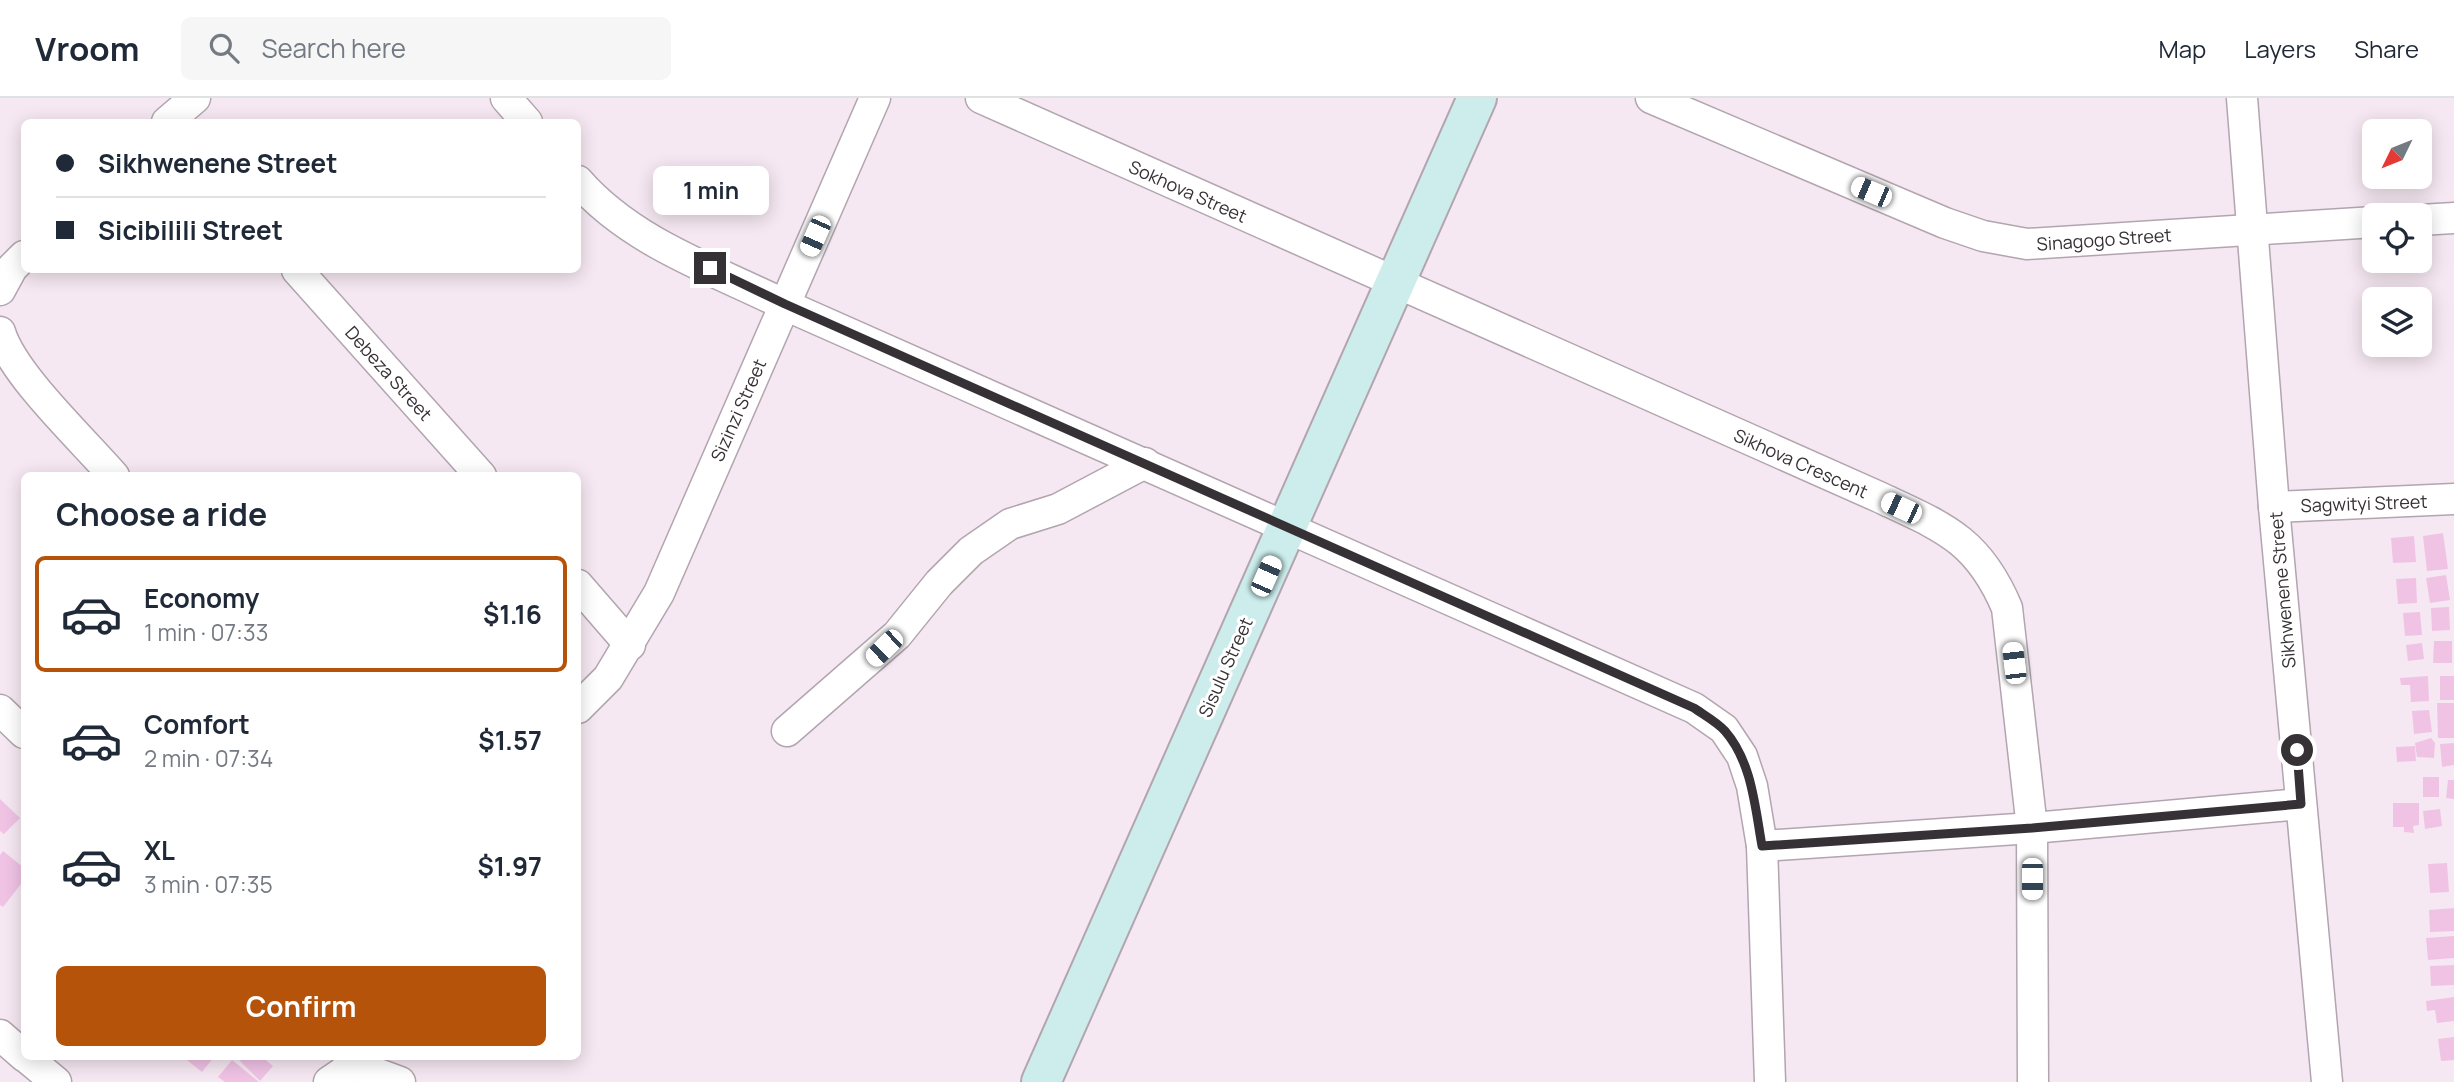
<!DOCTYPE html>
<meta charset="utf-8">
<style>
:root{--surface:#fff;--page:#f6f6f7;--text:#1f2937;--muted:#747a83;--line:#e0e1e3;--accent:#b45309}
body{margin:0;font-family:Manrope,sans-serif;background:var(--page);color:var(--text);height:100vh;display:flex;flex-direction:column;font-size:26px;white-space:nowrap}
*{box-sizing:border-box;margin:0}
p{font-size:23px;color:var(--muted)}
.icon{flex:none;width:38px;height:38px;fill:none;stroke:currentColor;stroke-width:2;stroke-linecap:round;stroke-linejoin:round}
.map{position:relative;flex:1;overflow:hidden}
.details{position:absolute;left:21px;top:374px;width:560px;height:588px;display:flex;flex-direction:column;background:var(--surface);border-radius:10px;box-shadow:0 4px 18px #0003}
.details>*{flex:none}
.banner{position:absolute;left:21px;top:21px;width:560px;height:154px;border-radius:10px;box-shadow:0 4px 18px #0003;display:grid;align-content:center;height:154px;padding:0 35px;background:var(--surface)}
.needle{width:46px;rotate:227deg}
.fabs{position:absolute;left:2362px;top:21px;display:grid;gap:14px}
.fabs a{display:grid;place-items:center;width:70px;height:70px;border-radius:10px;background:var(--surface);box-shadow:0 4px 18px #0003;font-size:35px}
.end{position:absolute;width:32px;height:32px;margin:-16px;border:9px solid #363135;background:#fff;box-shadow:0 0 0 4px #fff}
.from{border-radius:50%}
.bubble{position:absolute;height:49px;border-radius:10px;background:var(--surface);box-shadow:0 4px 18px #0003;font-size:23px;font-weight:700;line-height:49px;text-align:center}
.car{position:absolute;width:21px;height:42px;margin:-21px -10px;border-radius:9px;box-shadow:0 0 5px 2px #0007;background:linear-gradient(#fff 24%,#345 0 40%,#fff 0 76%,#345 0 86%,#fff 0)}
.banner b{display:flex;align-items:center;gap:24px;height:66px;font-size:26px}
.banner b+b{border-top:2px solid var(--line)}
.banner i{width:18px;height:18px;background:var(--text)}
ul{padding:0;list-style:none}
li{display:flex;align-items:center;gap:21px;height:116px;margin:0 14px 10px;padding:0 21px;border:4px solid transparent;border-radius:10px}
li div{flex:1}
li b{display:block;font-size:26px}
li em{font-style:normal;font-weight:700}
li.on{border-color:var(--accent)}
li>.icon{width:63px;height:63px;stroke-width:1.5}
h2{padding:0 35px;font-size:32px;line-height:84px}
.button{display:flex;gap:14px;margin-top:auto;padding:14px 35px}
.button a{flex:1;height:80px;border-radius:10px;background:var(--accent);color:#fff;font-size:28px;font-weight:700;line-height:80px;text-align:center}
header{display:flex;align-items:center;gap:42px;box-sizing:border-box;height:98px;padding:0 35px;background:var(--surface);border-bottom:2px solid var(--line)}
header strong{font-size:33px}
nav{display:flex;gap:38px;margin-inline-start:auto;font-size:24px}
.search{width:490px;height:63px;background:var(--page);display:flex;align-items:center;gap:18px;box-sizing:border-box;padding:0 24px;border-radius:10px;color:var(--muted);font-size:26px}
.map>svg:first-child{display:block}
</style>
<header>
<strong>Vroom</strong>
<div class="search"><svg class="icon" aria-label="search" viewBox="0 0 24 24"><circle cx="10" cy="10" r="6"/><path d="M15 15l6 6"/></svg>Search here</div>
<nav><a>Map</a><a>Layers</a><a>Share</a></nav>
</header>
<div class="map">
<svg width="2454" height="984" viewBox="0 0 2454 984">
<rect width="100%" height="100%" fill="#f6e8f2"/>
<g fill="#f0c3e5">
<path d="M 2443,435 L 2448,471 L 2427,473 L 2423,438 Z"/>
<path d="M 2414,438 L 2416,464 L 2393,465 L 2391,440 Z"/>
<path d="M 2446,477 L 2450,502 L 2430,505 L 2426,480 Z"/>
<path d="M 2416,480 L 2417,505 L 2398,506 L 2396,481 Z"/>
<path d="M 2449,509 L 2450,532 L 2432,533 L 2431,510 Z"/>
<path d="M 2420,514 L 2422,537 L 2405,538 L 2403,515 Z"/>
<path d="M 2434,543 L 2452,543 L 2452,565 L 2433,565 Z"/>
<path d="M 2422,545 L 2424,561 L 2408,563 L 2406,547 Z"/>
<path d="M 2428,578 L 2429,603 L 2411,604 L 2410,587 L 2401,587 L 2400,580 Z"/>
<rect x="2440" y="578" width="14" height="24"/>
<path d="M 2437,605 L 2454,605 L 2454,640 L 2438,640 Z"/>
<path d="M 2429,612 L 2432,634 L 2414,636 L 2412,613 Z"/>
<path d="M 2431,640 L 2435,645 L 2434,660 L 2417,659 L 2415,645 Z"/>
<path d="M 2454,645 L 2454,667 L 2442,669 L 2440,646 Z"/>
<path d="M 2415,648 L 2416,663 L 2397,664 L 2396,649 Z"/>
<rect x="2423" y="679" width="16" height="20"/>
<path d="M 2448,682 L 2454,682 L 2454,701 L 2446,700 Z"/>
<path d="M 0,701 L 20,720 L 4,736 L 0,733 Z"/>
<path d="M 2393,705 L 2419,705 L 2419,727 L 2413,728 L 2414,735 L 2404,734 L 2404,729 L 2393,729 Z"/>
<path d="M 2440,711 L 2442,728 L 2425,731 L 2423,713 Z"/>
<path d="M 3,753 L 24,770 L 24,782 L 3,809 L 0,807 L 0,757 Z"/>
<path d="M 2447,765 L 2449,794 L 2430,795 L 2428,766 Z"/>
<path d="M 2454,810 L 2454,833 L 2430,834 L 2429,812 Z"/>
<path d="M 2454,838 L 2454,860 L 2428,862 L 2426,840 Z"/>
<path d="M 2454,867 L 2454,887 L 2431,888 L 2430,868 Z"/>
<path d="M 2454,899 L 2454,923 L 2437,925 L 2435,912 L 2427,913 L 2426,903 Z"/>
<path d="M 2454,939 L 2454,962 L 2441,963 L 2438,941 Z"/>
<path d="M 183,959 L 214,959 L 202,974 Z"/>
<path d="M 236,959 L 262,959 L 273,968 L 260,983 Z"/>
<path d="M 232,962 L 259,984 L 225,984 L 218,979 Z"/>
</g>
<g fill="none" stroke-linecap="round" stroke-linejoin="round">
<g stroke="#b2a5af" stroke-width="33">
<g id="street">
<path d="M 506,0 L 527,24"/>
<path d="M 981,0 L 1879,399 C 1943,429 1978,441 2007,510 L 2032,730 L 2033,984"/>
<path d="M 1651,0 L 1945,125 L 1983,138 L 2027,146 L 2375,124"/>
<path d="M 2242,0 L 2274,409 L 2327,984"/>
<path d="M 167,24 L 195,0"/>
<path d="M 578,83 C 631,144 712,171 785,207 L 1694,610 L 1724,631 L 1742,658 L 1752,688 L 1762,748 L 1770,984"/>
<path d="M 2420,122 L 2454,120"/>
<path d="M 297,172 L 481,378"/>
<path d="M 0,192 L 12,170 L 24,158"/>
<path d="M 0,234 C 13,277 83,342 114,378"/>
<path d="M 2274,409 L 2454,401"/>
<path d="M 578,487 L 630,547"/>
<path d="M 578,610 L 608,580 L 659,495 L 875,0"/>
<path d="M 0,612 L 24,635"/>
<path d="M 787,633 L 897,537 L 939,485 L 971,453 L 1010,426 L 1058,411 L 1145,365"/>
<path d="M 1762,748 L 2032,730 L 2301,706"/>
<path d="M 0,937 L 24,958"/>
<path d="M 26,959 L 56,984"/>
<path d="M 348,959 L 354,967 L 400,984"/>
<path d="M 329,984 L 354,967"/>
</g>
</g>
<g stroke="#b2a5af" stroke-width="42">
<path id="secondary" d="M 1041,984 L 1477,0"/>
</g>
<use href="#street" stroke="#fff" stroke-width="30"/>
<use href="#secondary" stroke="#ccedec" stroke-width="38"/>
</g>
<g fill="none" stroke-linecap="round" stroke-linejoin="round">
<path stroke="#363135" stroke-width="9" d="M 710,170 L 785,206 L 1694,610 C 1704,617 1717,624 1725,633 C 1752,664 1755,709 1762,748 L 2032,730 L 2301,706 L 2297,652"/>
</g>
<g text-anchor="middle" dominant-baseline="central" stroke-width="6" stroke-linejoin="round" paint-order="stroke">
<g font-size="18" fill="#363135" stroke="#fff">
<text transform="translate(1188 93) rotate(24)">Sokhova Street</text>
<text transform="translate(2104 141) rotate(-4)">Sinagogo Street</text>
<text transform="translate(389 275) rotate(48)">Debeza Street</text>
<text transform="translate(738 312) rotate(-66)">Sizinzi Street</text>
<text transform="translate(1801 365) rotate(24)">Sikhova Crescent</text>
<text transform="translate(2364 405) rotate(-2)">Sagwityi Street</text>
<text transform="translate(2282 492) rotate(-95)">Sikhwenene Street</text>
<text transform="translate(1225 569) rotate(-66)">Sisulu Street</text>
</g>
</g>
</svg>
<div class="fabs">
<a><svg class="needle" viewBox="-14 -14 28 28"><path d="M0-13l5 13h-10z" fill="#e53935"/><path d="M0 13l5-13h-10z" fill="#747a83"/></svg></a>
<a><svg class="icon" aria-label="locate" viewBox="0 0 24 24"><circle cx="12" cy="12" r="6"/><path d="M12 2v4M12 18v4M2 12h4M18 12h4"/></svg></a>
<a><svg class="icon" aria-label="layers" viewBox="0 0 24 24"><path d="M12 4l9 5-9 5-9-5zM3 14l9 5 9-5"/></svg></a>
</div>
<i class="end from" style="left:2297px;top:652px"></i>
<i class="end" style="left:710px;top:170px"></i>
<div class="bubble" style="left:653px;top:68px;width:116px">1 min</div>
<i class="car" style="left:1871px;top:94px;rotate:293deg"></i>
<i class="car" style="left:815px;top:138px;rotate:204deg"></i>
<i class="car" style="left:1901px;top:410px;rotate:295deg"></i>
<i class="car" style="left:1266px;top:478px;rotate:24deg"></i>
<i class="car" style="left:884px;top:550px;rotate:226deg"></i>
<i class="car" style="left:2014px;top:565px;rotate:353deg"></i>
<i class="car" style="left:2032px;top:781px;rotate:180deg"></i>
<div class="banner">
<b><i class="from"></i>Sikhwenene Street</b>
<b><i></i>Sicibilili Street</b>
</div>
<section class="details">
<h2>Choose a ride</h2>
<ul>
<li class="on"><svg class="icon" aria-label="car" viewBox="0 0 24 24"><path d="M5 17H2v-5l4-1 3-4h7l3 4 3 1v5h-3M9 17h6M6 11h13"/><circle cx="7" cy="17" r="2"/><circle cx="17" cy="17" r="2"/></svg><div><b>Economy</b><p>1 min · 07:33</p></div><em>$1.16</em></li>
<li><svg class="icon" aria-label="car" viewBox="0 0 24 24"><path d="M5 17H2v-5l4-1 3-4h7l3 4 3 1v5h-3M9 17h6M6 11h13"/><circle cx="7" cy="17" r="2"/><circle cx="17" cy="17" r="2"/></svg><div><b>Comfort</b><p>2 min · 07:34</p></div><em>$1.57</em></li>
<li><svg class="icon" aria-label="car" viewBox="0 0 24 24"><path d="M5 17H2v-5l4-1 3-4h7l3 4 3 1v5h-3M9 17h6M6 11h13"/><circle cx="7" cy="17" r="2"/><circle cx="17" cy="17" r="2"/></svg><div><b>XL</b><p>3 min · 07:35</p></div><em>$1.97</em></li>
</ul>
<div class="button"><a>Confirm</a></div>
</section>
</div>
